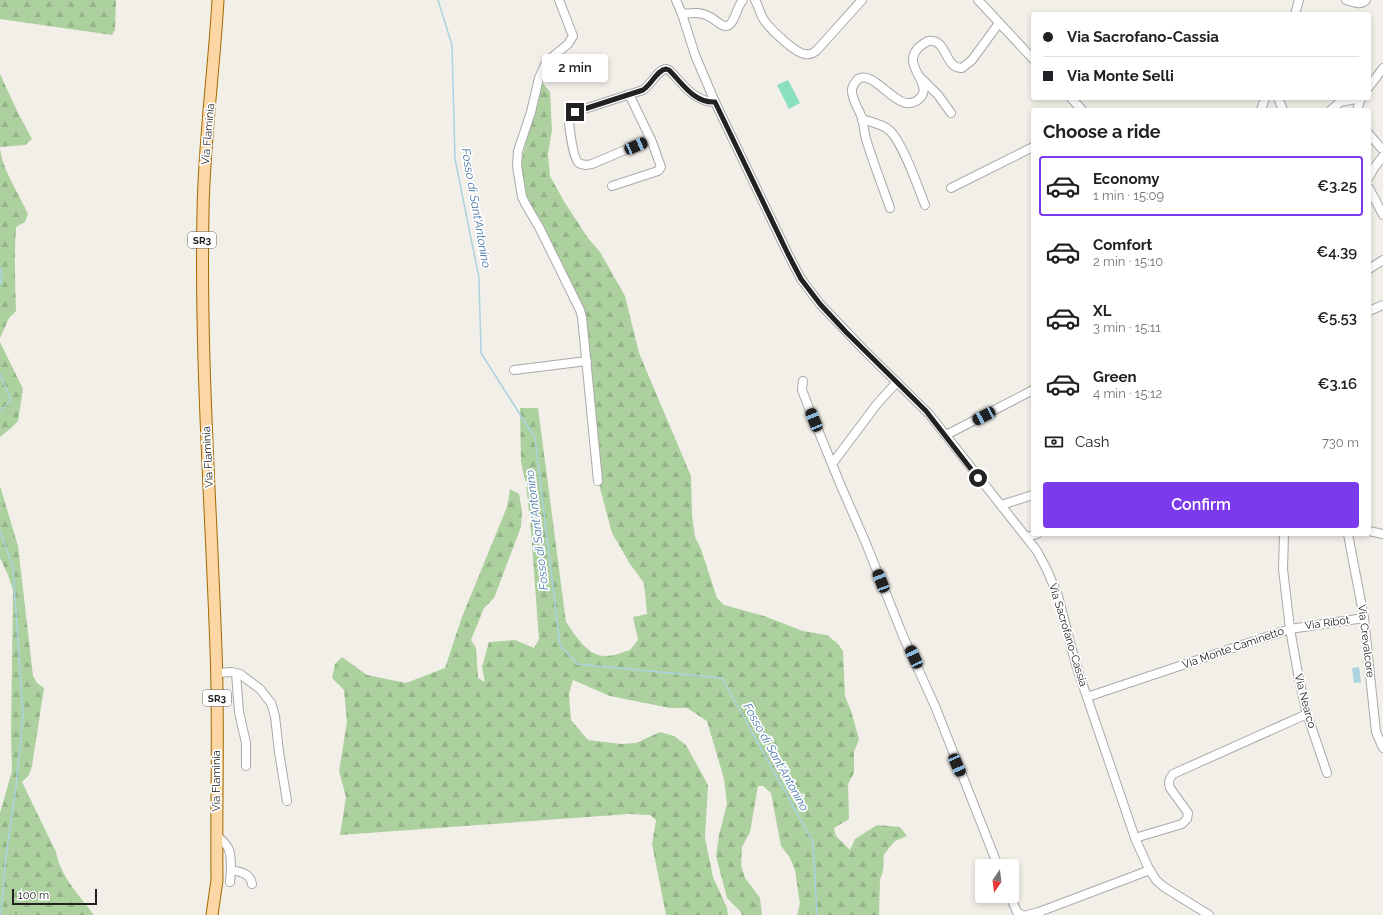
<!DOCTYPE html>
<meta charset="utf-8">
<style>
:root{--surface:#fff;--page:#f6f6f6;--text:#202124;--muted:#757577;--line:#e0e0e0;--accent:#7c3aed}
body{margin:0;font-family:Raleway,sans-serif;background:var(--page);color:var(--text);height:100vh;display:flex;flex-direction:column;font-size:15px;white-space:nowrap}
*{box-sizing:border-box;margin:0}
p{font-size:13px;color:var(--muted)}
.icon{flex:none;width:22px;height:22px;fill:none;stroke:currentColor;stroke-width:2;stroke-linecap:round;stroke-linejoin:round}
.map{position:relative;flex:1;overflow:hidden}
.sheet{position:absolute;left:1031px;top:108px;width:340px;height:428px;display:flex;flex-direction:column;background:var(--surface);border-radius:4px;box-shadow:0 2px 6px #0003}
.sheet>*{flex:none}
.hud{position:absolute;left:1031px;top:12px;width:340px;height:88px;border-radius:4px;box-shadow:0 2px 6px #0003;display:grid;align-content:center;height:88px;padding:0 12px;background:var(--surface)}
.needle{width:26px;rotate:194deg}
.controls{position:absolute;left:975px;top:859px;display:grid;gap:8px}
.controls a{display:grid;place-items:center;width:44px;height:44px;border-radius:4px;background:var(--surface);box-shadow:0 2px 6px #0003;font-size:20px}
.scale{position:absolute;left:12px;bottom:10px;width:85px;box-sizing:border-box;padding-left:4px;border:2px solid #222;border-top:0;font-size:11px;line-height:14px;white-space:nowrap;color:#222;-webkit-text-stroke:3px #fff;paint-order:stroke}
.end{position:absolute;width:18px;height:18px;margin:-9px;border:5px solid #222;background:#fff;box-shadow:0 0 0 2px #fff}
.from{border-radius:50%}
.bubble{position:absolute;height:28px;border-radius:4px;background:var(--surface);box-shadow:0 2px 6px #0003;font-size:13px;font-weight:600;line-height:28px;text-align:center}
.car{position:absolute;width:12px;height:24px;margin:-12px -6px;border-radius:5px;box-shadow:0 0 3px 1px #0007;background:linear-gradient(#222 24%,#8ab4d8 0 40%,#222 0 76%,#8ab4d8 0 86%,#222 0)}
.hud b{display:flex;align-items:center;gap:14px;height:38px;font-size:15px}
.hud b+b{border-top:1px solid var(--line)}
.hud i{width:10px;height:10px;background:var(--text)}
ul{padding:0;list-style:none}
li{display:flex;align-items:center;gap:12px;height:60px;margin:0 8px 6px;padding:0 4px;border:2px solid transparent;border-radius:4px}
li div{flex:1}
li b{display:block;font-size:15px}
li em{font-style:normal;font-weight:600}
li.current{border-color:var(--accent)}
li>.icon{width:36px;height:36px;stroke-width:1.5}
h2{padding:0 12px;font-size:18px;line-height:48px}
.pay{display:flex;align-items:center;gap:10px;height:44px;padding:0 12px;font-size:15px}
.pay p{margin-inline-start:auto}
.action{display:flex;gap:8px;margin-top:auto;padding:8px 12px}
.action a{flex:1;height:46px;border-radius:4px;background:var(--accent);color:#fff;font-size:16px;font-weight:600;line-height:46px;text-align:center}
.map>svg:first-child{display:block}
</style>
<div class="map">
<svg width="1383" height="915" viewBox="0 0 1383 915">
<defs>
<pattern id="forest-firs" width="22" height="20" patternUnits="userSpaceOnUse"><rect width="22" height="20" fill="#add19e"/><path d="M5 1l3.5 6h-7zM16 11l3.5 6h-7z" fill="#95b388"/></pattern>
</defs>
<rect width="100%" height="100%" fill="#f2efe9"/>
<g fill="url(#forest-firs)">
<path d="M 0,0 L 116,0 L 115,30 L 112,35 L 0,19 Z"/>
<path d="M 0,74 L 18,113 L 32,139 L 25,145 L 0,147 Z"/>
<path d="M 541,81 L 550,92 L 552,130 L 548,154 L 550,176 L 565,203 L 588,238 L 600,252 L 625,296 L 639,353 L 691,476 L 692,514 L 695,537 L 701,549 L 717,598 L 724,605 L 764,616 L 803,631 L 827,635 L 837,643 L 843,651 L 845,696 L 851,711 L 859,739 L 854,752 L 854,773 L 848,784 L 849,819 L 834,828 L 836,836 L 850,850 L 855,839 L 877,825 L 900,827 L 907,836 L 895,841 L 884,854 L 883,871 L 880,880 L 879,915 L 797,915 L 800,904 L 795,870 L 789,856 L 781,846 L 771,793 L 763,786 L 758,786 L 750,832 L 742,847 L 741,865 L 745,878 L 760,898 L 762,915 L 742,915 L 741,912 L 727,898 L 716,856 L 719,835 L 727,804 L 724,779 L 707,721 L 687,708 L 670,708 L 610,696 L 573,680 L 569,694 L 571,720 L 588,740 L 621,744 L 636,743 L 660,732 L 674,736 L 686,745 L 708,785 L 705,838 L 713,877 L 727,908 L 728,915 L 666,915 L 652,844 L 656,820 L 650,815 L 629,814 L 340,835 L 346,797 L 339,771 L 347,722 L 344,690 L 332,678 L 335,664 L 342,657 L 367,675 L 406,683 L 445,668 L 462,617 L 507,507 L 510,489 L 519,494 L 522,511 L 521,527 L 494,598 L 484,608 L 471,640 L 476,648 L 478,678 L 485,682 L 482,667 L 489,642 L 515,640 L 534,648 L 539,639 L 531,531 L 526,484 L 521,462 L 520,408 L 538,408 L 566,622 C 575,635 588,657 606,656 C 614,656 623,652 630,650 L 638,640 L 633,617 L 647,614 L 644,583 L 630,564 L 612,533 L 600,488 L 587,321 L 583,308 L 524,194 L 520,167 Z"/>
<path d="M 0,148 C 2,169 19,194 28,214 L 25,222 L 16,227 C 14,255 15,283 16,311 L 9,318 L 0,338 Z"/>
<path d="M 0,342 L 23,389 L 18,421 L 11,428 L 0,437 Z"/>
<path d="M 0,486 L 18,546 L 33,676 L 37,683 L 44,688 L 32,766 L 29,775 L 22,782 L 56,852 C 60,876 80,896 94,915 L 0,915 L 0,813 L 12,771 L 11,733 L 13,590 L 8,575 L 0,558 Z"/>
</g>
<path fill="#88e0be" d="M 788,80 L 800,103 L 789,109 L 777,85 Z"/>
<path fill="#aad3df" d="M 1359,667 L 1361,682 L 1354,683 L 1352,668 Z"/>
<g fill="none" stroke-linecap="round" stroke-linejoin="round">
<g stroke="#aad3df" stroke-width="1.5">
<path d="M 438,0 L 452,45 L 455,159 L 479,278 L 481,353 L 535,438 L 560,645 L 577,664 L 722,678 L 813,842 L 817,915"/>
<path d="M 0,267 L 2,278 L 0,285"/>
<path d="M 0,374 L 11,400 L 0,412"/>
<path d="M 0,530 L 13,568 L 23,715 L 16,787 L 6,856 L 1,915"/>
</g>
<g stroke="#a9a9a9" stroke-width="10">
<g id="minor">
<path d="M 559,0 L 573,36 L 568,44 L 551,58 L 545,65 L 539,78 L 531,112 L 518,151 L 517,166 L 522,197 L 526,205 L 539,227 L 580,310 L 582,317 L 598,481"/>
<path d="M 676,0 L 682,14 L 695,55 L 715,102 L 788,254 L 801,279 L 820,304 L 864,350 L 929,414 L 1037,551 L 1047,570 L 1058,596 L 1076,665 L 1135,838 L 1148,867 L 1156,880 L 1164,887 L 1209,915"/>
<path d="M 755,0 C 759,7 760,14 764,20 C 770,29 795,53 805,54 C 810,55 814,53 817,50 L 862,0"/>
<path d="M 978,0 L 1033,59"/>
<path d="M 1346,0 C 1353,2 1361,6 1366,0"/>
<path d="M 682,14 C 692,13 700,11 710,17 C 715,19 723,29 729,25 C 735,22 737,6 743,0"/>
<path d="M 1295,14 L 1299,0"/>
<path d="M 920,77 L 938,95 L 951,113"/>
<path d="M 1369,87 L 1383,68"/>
<path d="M 1071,98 L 1082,110"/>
<path d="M 1278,98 L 1283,110"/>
<path d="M 1261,110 L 1265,98"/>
<path d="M 1331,110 L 1340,102 L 1361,98"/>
<path d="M 1357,110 L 1361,98"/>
<path d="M 862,119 C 871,122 881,124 888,129 C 902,140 918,187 925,205"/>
<path d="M 1369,134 L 1381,148"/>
<path d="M 651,139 L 592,164 C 587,165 583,166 579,163 C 573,159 570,131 569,123 L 570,118 L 575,112 L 643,90 C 652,84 657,70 666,69 L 669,70 C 683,84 694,102 715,102"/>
<path d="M 1369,177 L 1374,168 L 1383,156"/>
<path d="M 612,186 L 658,171 L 661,167 L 652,142 L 629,94"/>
<path d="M 951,188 L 1033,147"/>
<path d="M 1369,188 L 1383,215"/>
<path d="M 890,208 C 882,185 873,162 866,139 C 864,132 864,125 862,118 C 859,109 851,99 852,89 C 853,85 855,82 858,79 C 876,68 899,119 920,98 C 936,82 891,61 928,41 C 948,38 944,69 962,68 L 972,60 L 999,23"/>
<path d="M 1369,269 L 1383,260"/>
<path d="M 1369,311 L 1383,305"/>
<path d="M 514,370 L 587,361"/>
<path d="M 803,381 L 802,390 L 809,408 L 841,486 L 865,541 L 903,636 L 935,706 L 998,866"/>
<path d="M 946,435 L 1033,390"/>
<path d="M 832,464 L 877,404 L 897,382"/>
<path d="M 1001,505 L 1033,495"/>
<path d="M 1369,531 L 1383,534"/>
<path d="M 1348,534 L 1364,618 L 1376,732 L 1383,748"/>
<path d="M 1027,537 L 1037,534"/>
<path d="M 216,673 L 232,672 L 240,674 L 260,689 L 271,703 L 275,716 L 279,752 L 287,801"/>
<path d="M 236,673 L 239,712 L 246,743 L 246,766"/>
<path d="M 1087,697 L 1290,629 L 1283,569 L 1284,534"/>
<path d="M 1327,773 L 1307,714 L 1299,679 L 1290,629 L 1364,618"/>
<path d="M 216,835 C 231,847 231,852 231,870 C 241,872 250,873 252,884"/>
<path d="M 1135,838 L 1182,824 L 1187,819 L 1188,813 L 1170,788 C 1168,782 1169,779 1173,774 L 1307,714"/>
<path d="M 230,882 L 231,870"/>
<path d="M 1010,896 L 1017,912 L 1022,915"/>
<path d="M 1027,915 L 1039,912 L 1150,870"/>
</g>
</g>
<g stroke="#a06b00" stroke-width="13">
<path id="major" d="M 212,915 L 217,880 C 216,803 219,726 216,650 C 211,504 200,358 203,212 C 204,141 214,71 218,0"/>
</g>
<use href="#minor" stroke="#fff" stroke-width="8"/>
<use href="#major" stroke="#fcd6a4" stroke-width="11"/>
</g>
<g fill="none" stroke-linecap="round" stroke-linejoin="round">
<path stroke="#222" stroke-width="5" d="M 575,112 L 643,90 C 652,84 657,70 666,69 L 669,70 C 683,84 694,103 715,102 L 788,254 L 801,279 L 820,304 L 846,332 L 926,411 L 978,478"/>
</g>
<g text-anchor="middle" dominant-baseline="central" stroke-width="3.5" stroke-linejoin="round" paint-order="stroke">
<g fill="#fff" stroke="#646464" stroke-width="1">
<rect x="188" y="232" width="28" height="16" rx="3"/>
<rect x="203" y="690" width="28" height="16" rx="3"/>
</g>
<g font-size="10" font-weight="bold" fill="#222">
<text x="202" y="240">SR3</text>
<text x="217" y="698">SR3</text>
</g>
<g font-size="11" fill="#222" stroke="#fff">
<text transform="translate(208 134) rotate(-85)">Via Flaminia</text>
<text transform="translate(208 457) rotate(-93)">Via Flaminia</text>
<text transform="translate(1327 623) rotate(-8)">Via Ribot</text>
<text transform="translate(1068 635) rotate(73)">Via Sacrofano-Cassia</text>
<text transform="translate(1366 641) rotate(83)">Via Crevalcore</text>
<text transform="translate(1233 648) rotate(-19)">Via Monte Caminetto</text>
<text transform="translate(1305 701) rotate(75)">Via Nearco</text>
<text transform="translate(216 781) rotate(-90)">Via Flaminia</text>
</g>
<g font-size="12" font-style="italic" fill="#4a7aab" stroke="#fff">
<text transform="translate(476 208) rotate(80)">Fosso di Sant'Antonino</text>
<text transform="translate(537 530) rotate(-97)">Fosso di Sant'Antonino</text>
<text transform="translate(776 757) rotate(61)">Fosso di Sant'Antonino</text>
</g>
</g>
</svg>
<div class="controls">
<a><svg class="needle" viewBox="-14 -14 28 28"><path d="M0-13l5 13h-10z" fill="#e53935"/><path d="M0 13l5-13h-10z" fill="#757577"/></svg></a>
</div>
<div class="scale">100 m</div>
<i class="end from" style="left:978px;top:478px"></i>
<i class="end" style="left:575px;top:112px"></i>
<div class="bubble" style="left:542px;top:54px;width:66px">2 min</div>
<i class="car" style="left:636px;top:146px;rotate:67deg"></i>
<i class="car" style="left:984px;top:416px;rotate:242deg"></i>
<i class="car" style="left:814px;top:420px;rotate:338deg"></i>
<i class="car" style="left:881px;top:581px;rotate:339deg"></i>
<i class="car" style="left:914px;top:657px;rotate:335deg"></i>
<i class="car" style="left:957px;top:765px;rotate:156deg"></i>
<div class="hud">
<b><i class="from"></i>Via Sacrofano-Cassia</b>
<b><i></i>Via Monte Selli</b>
</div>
<section class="sheet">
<h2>Choose a ride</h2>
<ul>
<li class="current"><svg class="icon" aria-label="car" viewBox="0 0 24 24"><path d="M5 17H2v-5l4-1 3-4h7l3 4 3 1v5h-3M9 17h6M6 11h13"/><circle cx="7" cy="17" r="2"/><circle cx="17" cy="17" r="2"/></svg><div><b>Economy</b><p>1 min · 15:09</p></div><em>€3.25</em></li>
<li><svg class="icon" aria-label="car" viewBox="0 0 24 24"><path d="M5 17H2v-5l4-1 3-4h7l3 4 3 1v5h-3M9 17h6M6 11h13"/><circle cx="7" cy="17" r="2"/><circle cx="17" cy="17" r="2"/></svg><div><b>Comfort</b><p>2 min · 15:10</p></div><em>€4.39</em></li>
<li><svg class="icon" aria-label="car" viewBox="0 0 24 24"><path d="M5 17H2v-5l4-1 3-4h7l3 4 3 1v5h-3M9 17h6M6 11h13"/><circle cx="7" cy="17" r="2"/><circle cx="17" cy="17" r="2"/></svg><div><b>XL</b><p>3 min · 15:11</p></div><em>€5.53</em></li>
<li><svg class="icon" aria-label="car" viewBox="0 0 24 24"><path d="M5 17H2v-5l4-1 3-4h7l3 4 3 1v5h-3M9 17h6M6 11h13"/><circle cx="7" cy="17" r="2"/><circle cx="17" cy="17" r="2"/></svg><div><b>Green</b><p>4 min · 15:12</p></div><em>€3.16</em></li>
</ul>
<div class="pay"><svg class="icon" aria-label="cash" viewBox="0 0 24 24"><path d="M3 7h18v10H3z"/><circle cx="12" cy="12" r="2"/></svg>Cash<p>730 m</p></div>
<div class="action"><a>Confirm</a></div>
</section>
</div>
